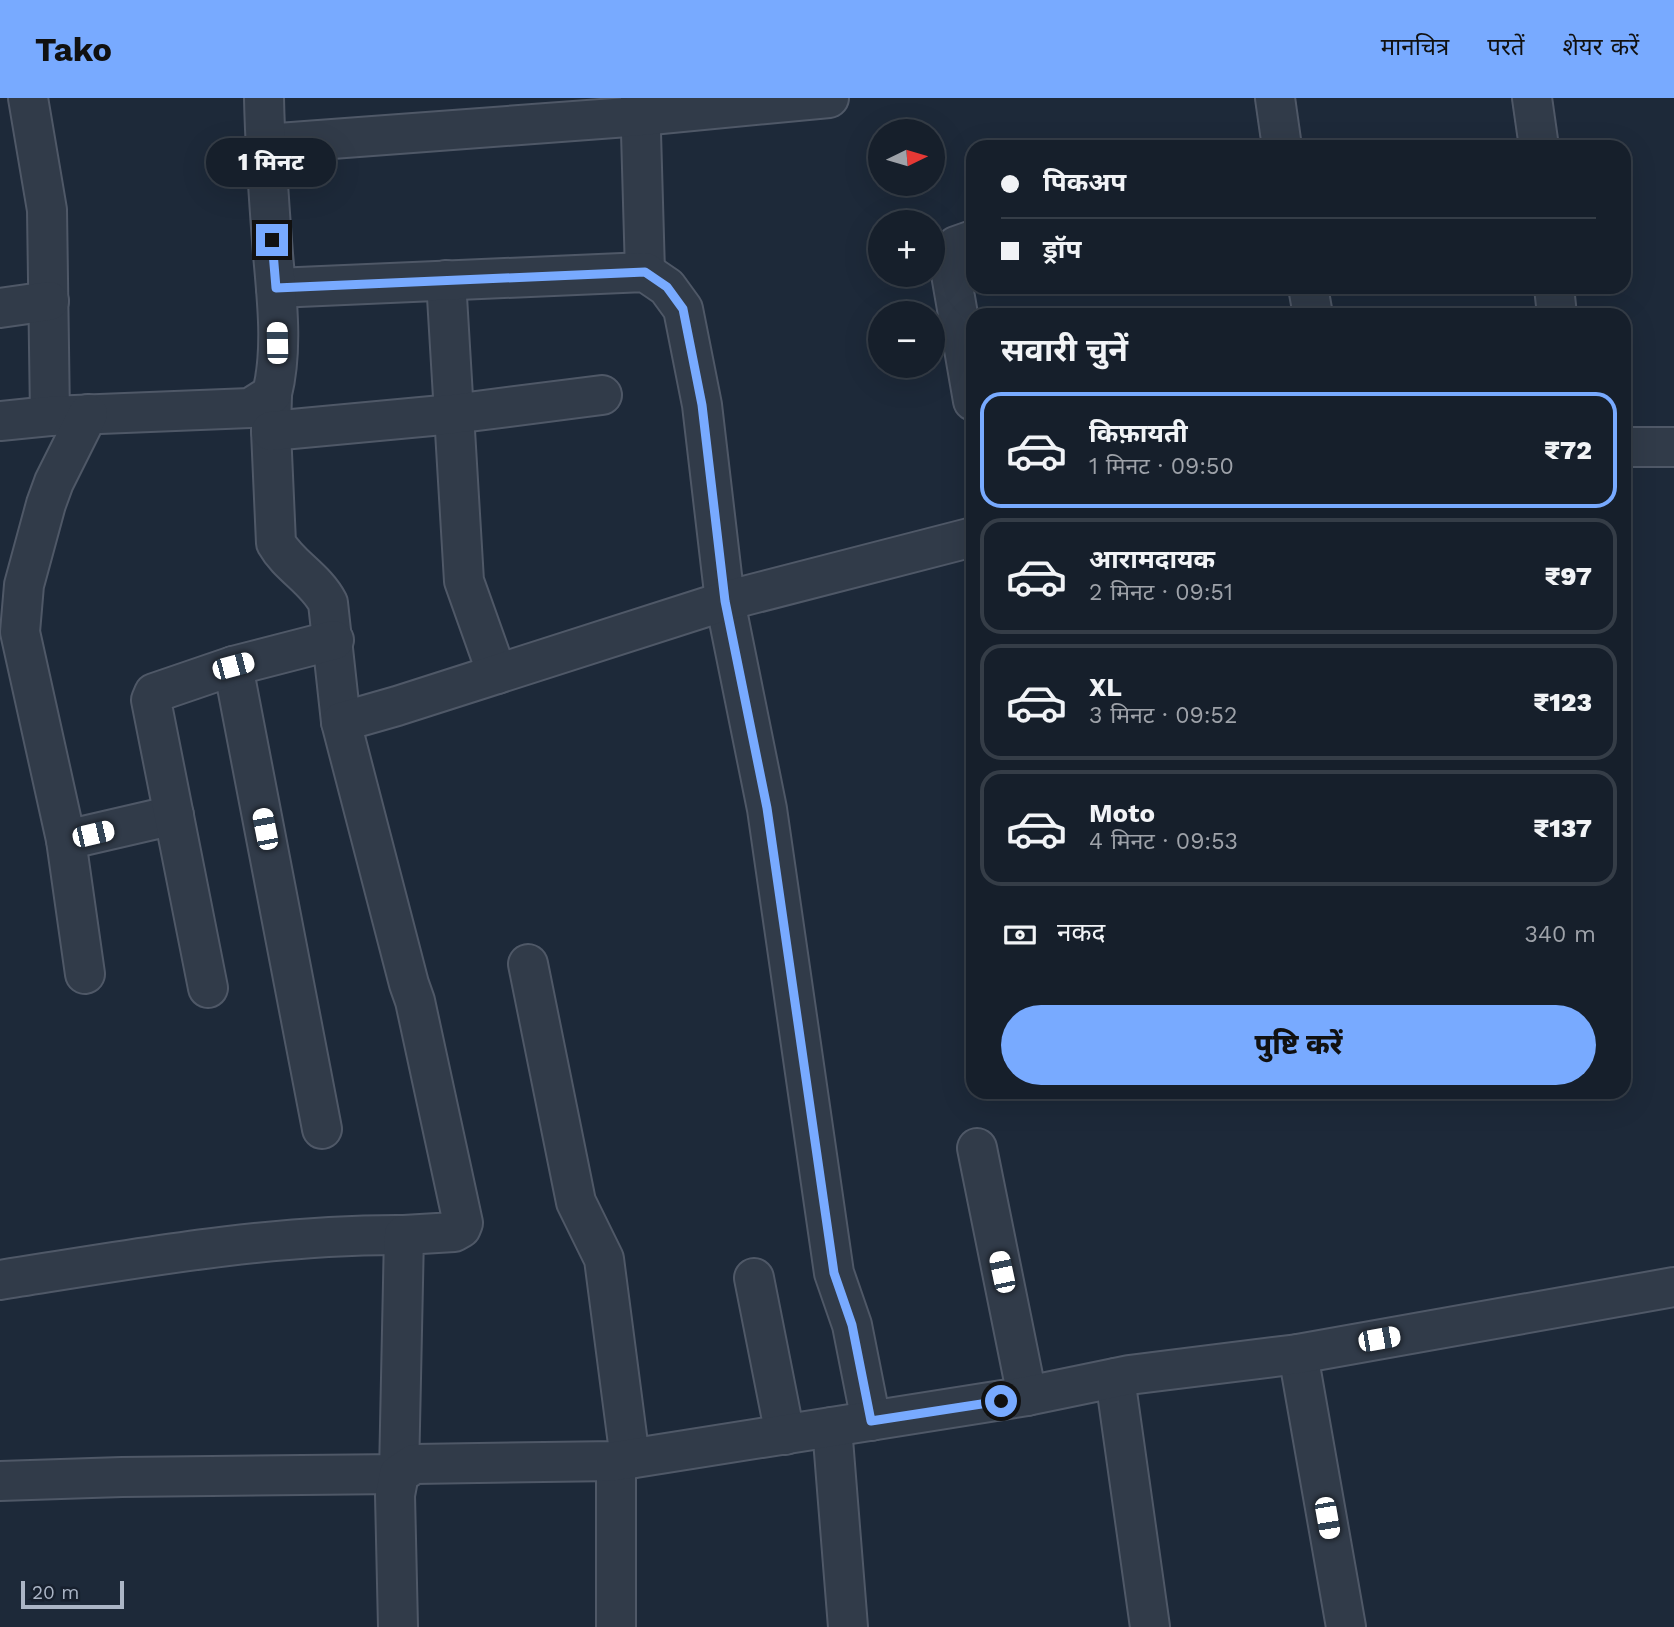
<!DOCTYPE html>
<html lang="hi">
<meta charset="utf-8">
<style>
:root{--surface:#161f2b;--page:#232c37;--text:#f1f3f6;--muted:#9ea2a9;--line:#353d47;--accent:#78aaff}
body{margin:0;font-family:"Work Sans","Noto Sans Devanagari",sans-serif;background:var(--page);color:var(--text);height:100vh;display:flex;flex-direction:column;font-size:26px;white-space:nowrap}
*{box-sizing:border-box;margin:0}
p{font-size:23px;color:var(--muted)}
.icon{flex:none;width:38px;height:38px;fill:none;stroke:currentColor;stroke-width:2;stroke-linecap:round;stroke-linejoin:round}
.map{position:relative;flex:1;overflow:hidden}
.side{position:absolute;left:966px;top:210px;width:665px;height:791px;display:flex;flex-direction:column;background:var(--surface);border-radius:21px;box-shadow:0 7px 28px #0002,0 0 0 2px var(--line)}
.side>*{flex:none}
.banner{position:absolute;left:966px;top:42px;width:665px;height:154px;border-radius:21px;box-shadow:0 7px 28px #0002,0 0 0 2px var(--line);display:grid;align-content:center;height:154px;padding:0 35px;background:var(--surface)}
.needle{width:46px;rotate:85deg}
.tools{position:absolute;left:868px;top:21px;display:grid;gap:14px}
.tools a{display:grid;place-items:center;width:77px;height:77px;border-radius:50%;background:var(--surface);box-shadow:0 7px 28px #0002,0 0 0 2px var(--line);font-size:35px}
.scale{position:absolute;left:21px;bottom:18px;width:103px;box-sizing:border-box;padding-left:7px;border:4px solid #abb5c6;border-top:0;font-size:19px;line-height:24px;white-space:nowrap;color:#abb5c6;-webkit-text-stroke:5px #17202e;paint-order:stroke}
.end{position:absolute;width:32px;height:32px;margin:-16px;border:9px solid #78aaff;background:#111;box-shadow:0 0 0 4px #111}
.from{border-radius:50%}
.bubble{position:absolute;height:49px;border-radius:24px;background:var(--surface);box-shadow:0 7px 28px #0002,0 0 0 2px var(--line);font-size:23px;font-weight:800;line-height:49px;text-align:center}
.car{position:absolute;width:21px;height:42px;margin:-21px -10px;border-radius:9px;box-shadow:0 0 5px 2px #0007;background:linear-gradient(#fff 24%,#345 0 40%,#fff 0 76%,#345 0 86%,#fff 0)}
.banner b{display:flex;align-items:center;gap:24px;height:66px;font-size:26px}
.banner b+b{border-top:2px solid var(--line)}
.banner i{width:18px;height:18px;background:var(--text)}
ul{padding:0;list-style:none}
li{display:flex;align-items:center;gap:21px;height:116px;margin:0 14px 10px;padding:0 21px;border:4px solid var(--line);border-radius:21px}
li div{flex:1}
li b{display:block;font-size:26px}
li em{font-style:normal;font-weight:800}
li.selected{border-color:var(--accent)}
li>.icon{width:63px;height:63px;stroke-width:1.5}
h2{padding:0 35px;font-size:32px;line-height:84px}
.pay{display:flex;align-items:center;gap:18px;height:77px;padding:0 35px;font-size:26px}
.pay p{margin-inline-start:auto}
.cta{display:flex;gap:14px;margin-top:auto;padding:14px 35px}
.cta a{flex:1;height:80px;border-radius:42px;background:var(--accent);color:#111;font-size:28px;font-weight:800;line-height:80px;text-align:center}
header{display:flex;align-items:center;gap:42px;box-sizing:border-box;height:98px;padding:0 35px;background:var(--accent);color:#111}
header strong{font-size:33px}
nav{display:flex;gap:38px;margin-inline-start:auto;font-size:24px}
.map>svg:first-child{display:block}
</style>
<header>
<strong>Tako</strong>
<nav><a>मानचित्र</a><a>परतें</a><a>शेयर करें</a></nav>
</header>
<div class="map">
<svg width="1674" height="1529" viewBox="0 0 1674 1529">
<rect width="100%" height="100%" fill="#1d2939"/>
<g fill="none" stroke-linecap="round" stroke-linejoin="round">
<g stroke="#4f5867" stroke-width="42">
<g id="street">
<path d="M 28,0 L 47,112 L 50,318"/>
<path d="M 640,0 L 645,174"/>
<path d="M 1275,0 L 1282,49"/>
<path d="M 1532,0 L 1539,49"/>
<path d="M 265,46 L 641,18 L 829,0"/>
<path d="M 973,142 L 956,148 L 948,159 L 973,303"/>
<path d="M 446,182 L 464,483 L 497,576"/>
<path d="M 1308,189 L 1313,217"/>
<path d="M 1554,189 L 1557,217"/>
<path d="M 276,190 L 645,174 L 667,189 L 683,211 L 702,307 L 725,503 L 767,711 L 834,1175 L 852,1227 L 871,1323"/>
<path d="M 0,210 L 49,203"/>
<path d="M 272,296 L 271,333 L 276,445 C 289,468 316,481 328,505 L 341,624"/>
<path d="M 0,323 L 50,318 L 250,310 L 272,296 C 283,252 277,202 273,156 C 269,104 265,52 264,0"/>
<path d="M 271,333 L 453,316 L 602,297"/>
<path d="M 1624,349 L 1674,349"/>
<path d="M 233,568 L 322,1031"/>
<path d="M 66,742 L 174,717"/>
<path d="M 528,866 L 576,1104 L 604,1161 L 630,1361"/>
<path d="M 85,876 L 66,742 L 20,534 L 24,487 L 46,406 L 54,384 L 88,316"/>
<path d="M 208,890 L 151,602 L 154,595 L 233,568 L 334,542"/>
<path d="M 977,1050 L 1027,1298"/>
<path d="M 754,1180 L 785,1337"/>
<path d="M 0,1182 C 133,1161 270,1136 404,1137"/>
<path d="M 1298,1256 L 1346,1529"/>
<path d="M 1115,1280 L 1150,1529"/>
<path d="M 832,1329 L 848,1529"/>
<path d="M 616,1363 L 616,1529"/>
<path d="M 0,1383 L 122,1379 L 399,1376 L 404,1137 L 454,1134 L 461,1130 L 463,1125 L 415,903 L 409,886 L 341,624 L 397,608 L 725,503 L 973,439"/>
<path d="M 398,1529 L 395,1397 L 399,1376 L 414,1366 L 616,1363 L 1027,1298 L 1129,1277 L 1298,1256 L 1674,1189"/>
</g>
</g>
<use href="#street" stroke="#313b49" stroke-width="38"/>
</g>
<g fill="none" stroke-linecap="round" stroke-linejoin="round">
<path stroke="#78aaff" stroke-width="9" d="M 272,142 L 276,190 L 645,174 L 667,189 L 683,211 L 702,307 L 725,503 L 767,710 L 834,1175 L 852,1227 L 871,1323 L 1001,1303"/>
</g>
</svg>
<div class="tools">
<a><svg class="needle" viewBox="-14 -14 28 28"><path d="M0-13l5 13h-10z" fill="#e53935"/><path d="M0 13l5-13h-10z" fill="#9ea2a9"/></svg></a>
<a>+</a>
<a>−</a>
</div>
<div class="scale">20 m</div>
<i class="end from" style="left:1001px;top:1303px"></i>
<i class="end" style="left:272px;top:142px"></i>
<div class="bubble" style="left:206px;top:40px;width:130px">1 मिनट</div>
<i class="car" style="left:277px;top:245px;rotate:359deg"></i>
<i class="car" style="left:233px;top:568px;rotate:75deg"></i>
<i class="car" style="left:265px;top:731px;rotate:349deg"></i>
<i class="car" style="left:93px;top:736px;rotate:77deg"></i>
<i class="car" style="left:1002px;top:1174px;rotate:348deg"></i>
<i class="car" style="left:1379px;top:1241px;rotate:80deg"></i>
<i class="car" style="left:1327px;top:1420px;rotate:170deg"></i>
<div class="banner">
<b><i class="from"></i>पिकअप</b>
<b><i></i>ड्रॉप</b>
</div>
<section class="side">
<h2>सवारी चुनें</h2>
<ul>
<li class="selected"><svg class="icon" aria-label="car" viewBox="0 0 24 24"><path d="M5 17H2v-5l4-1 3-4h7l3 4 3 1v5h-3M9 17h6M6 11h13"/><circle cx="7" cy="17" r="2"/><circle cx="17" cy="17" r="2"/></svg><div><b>किफ़ायती</b><p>1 मिनट · 09:50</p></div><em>₹72</em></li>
<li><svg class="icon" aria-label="car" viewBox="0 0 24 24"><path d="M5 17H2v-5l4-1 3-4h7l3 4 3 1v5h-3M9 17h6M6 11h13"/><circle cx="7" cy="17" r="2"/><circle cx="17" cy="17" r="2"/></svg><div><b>आरामदायक</b><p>2 मिनट · 09:51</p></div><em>₹97</em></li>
<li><svg class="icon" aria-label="car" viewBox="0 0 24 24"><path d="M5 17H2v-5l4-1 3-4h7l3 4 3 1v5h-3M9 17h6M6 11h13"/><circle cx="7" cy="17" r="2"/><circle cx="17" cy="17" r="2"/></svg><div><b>XL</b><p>3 मिनट · 09:52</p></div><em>₹123</em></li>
<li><svg class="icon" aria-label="car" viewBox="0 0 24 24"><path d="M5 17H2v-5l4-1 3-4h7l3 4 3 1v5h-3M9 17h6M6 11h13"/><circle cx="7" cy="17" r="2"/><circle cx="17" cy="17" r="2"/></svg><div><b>Moto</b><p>4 मिनट · 09:53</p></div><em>₹137</em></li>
</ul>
<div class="pay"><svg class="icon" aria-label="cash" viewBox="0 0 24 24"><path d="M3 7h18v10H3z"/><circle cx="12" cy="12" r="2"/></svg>नकद<p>340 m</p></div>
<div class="cta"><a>पुष्टि करें</a></div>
</section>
</div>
